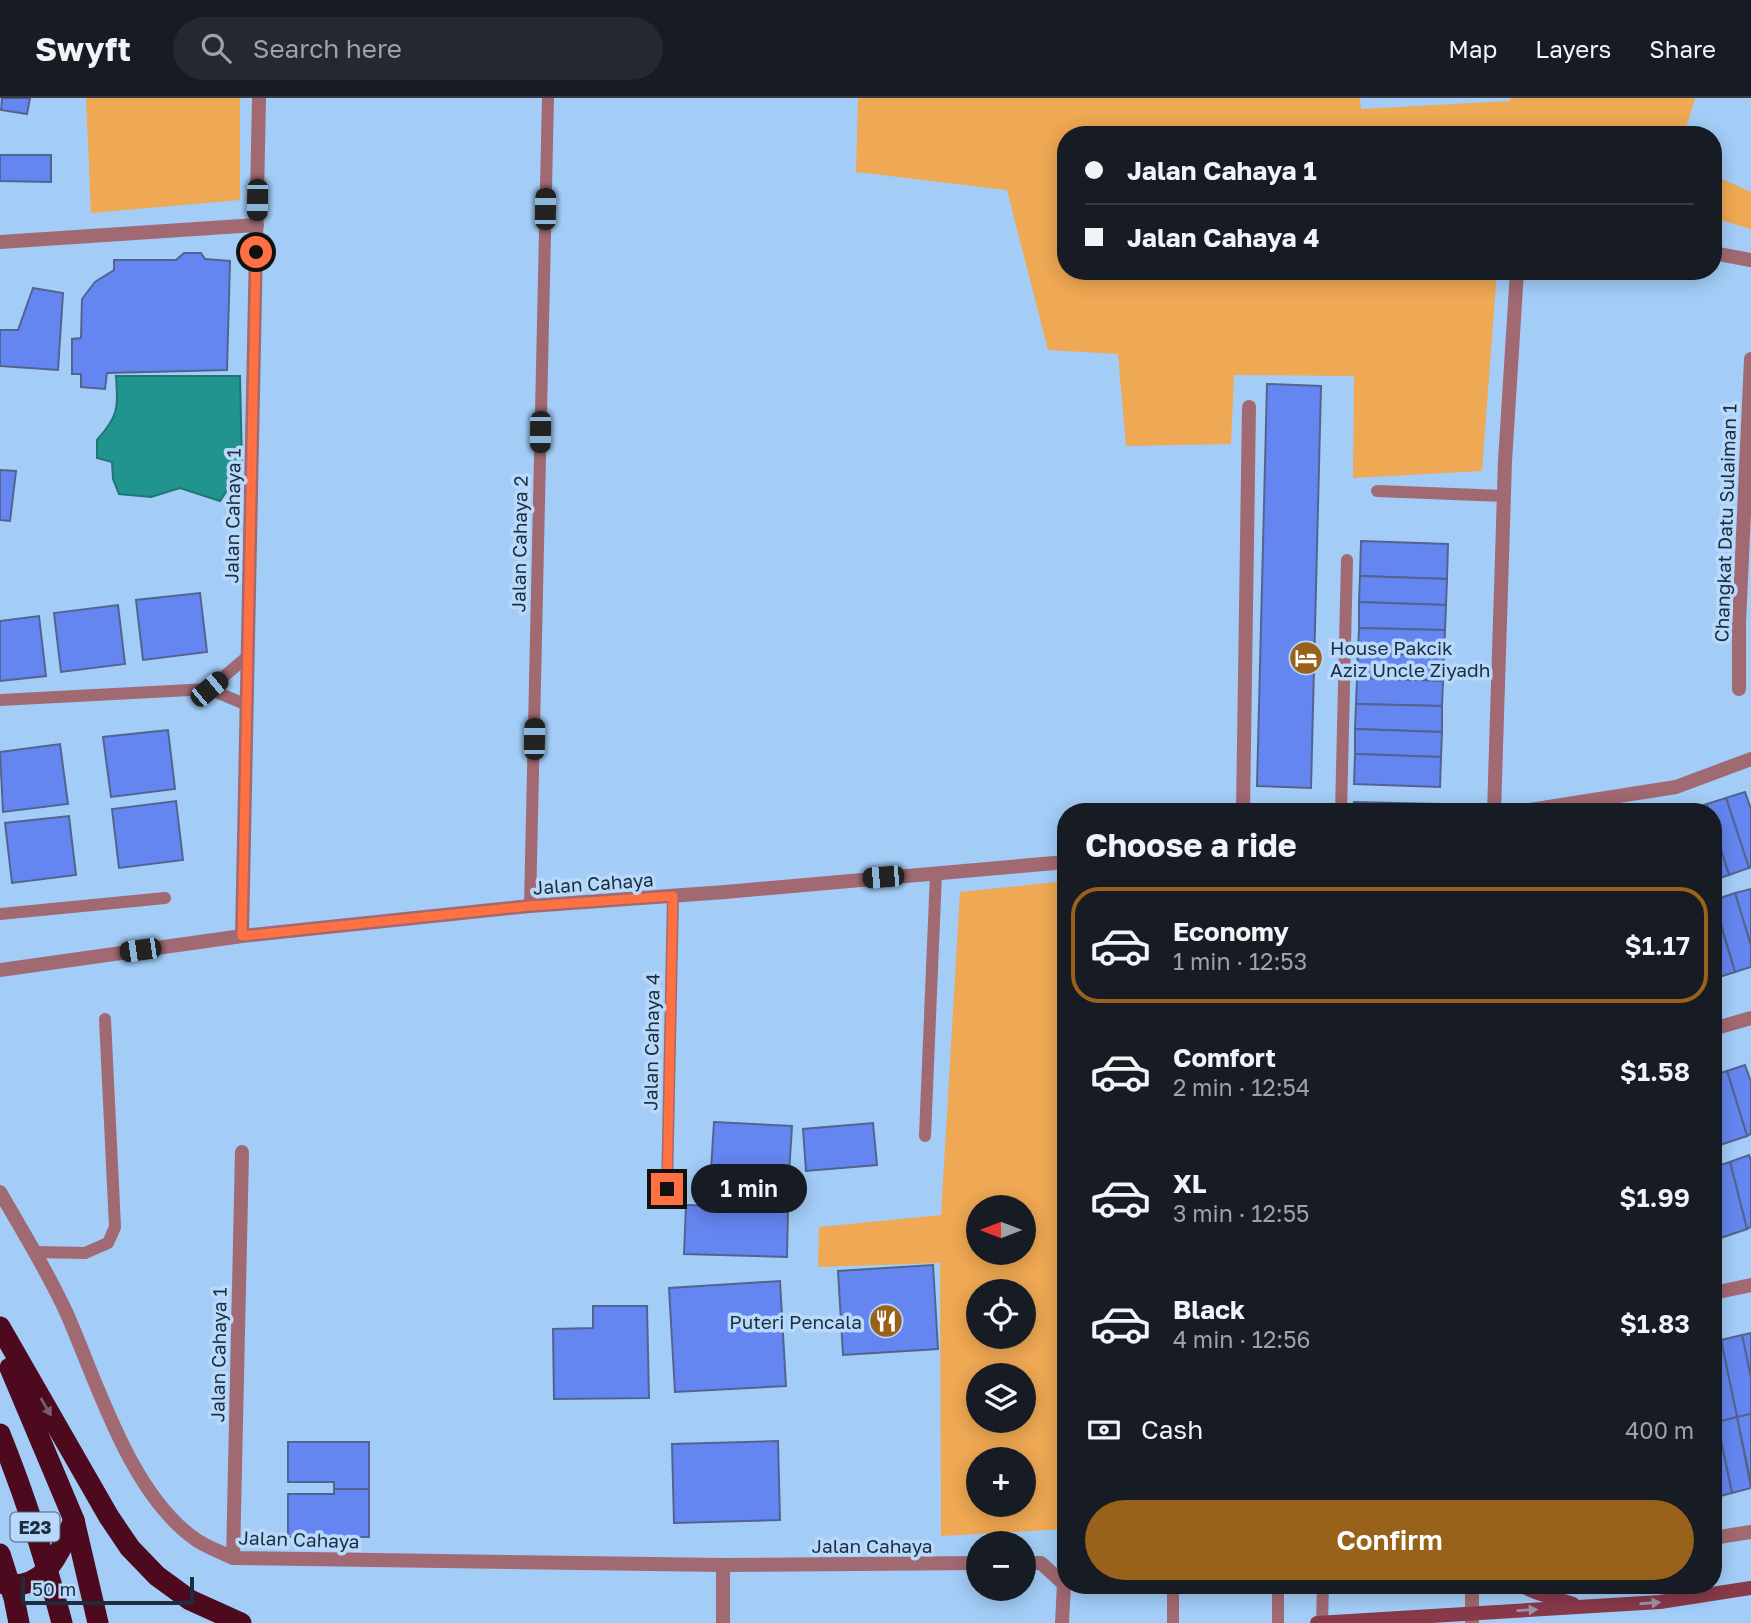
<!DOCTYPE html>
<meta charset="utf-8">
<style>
:root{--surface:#171b24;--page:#242831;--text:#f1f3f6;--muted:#9ea1a6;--line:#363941;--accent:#98621a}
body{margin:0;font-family:"Golos Text",sans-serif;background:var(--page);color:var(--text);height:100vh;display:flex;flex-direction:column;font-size:26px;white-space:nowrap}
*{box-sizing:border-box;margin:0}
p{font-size:23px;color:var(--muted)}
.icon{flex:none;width:38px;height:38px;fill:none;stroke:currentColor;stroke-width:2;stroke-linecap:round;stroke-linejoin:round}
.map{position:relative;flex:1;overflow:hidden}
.details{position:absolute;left:1057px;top:705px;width:665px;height:791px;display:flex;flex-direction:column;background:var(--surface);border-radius:28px;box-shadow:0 4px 18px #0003}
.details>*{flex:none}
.banner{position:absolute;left:1057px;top:28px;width:665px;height:154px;border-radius:28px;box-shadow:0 4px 18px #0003;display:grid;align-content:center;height:154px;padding:0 28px;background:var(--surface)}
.needle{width:46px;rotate:270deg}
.controls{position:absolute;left:966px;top:1097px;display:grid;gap:14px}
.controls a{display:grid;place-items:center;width:70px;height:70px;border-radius:50%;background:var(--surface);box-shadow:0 4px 18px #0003;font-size:35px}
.scale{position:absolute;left:21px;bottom:18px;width:173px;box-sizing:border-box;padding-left:7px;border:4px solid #1c2d3d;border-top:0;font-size:19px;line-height:24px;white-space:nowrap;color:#1c2d3d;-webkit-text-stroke:5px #b8d9fb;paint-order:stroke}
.end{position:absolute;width:32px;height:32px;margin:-16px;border:9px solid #ff7043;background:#111;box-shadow:0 0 0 4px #111}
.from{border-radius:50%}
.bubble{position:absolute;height:49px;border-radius:24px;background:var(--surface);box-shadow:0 4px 18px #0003;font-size:23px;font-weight:600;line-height:49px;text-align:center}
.car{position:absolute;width:21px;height:42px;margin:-21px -10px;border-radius:9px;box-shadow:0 0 5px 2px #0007;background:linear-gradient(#222 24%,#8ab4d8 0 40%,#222 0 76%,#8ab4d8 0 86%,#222 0)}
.banner b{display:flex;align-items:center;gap:24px;height:66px;font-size:26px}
.banner b+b{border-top:2px solid var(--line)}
.banner i{width:18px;height:18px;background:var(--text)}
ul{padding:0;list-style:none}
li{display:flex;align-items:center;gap:21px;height:116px;margin:0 14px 10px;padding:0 14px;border:4px solid transparent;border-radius:28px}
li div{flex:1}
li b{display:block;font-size:26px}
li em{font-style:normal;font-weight:600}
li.on{border-color:var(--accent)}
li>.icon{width:63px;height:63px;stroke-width:1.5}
h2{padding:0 28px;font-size:32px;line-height:84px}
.pay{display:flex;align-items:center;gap:18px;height:77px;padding:0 28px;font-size:26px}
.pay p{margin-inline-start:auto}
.primary-button{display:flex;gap:14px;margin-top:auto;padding:14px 28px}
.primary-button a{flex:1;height:80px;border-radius:42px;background:var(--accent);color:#fff;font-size:28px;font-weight:600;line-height:80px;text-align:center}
header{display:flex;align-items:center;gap:42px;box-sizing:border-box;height:98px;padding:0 35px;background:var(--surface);border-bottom:2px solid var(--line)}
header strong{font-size:33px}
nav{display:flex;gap:38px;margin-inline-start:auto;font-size:24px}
.search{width:490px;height:63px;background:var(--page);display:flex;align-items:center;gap:18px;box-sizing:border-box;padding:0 24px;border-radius:38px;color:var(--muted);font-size:26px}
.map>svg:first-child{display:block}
</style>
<header>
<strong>Swyft</strong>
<div class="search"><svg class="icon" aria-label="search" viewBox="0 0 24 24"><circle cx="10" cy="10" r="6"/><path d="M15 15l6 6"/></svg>Search here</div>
<nav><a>Map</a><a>Layers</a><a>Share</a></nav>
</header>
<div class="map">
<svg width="1751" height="1525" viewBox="0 0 1751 1525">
<rect width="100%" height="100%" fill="#a3cdf7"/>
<g fill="#efa853" fill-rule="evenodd">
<path d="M 86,0 L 240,0 L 240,102 L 91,115 Z"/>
<path d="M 858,0 L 1360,0 L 1361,11 L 1509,3 L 1511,0 L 1695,0 L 1684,37 L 1066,37 L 1066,173 L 1497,173 L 1482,373 L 1353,380 L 1354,278 L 1234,277 L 1231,346 L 1126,348 L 1118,256 L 1048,252 L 1007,92 L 856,74 Z"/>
<path d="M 1713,77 L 1751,94 L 1751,131 L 1713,120 Z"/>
<path d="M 1066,783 L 1066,1431 L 941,1438 L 940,1165 L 818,1169 L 819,1129 L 941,1117 L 960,794 ZM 978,1110 L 1024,1110 L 1024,1155 L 978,1155 ZM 978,1194 L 1024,1194 L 1024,1239 L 978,1239 ZM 978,1278 L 1024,1278 L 1024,1323 L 978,1323 ZM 978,1362 L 1024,1362 L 1024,1407 L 978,1407 Z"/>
</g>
<path fill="#21948d" stroke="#207575" stroke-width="2" d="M 116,278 L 240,278 L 242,369 L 220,403 L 180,390 L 151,399 L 119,396 L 113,381 L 112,364 L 97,360 L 97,342 C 119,317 118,311 116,278 Z"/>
<g fill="#6586f0" stroke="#53638f" stroke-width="2">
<path d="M 2,0 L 30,0 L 27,16 L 1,12 Z"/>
<path d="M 0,57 L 51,57 L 51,84 L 0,83 Z"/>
<path d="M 184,155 L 201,155 L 205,161 L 230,163 L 227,272 L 107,275 L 105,291 L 81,289 L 81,276 L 72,276 L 72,241 L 81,240 L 82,201 L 95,184 L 114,172 L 114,162 L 176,162 Z"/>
<path d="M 33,190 L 63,195 L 58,272 L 0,268 L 0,232 L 18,232 Z"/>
<path d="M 1267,286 L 1321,288 L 1311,690 L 1257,688 Z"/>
<path d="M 0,372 L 16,373 L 10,423 L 0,422 Z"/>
<path d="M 1361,443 L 1448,446 L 1447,481 L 1360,478 Z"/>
<path d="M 1360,478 L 1447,481 L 1446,507 L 1359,504 Z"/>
<path d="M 200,495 L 207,554 L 143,562 L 136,502 Z"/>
<path d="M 1359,504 L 1446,507 L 1445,532 L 1359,530 Z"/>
<path d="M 118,507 L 125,566 L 61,574 L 54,515 Z"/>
<path d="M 39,518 L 46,578 L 0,583 L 0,523 Z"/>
<path d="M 1359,530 L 1445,532 L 1444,558 L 1358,555 Z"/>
<path d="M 1358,555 L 1444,558 L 1443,583 L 1357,580 Z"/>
<path d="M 1357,580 L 1443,583 L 1442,608 L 1356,606 Z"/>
<path d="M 1356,606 L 1442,608 L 1442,634 L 1355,631 Z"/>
<path d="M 1355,631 L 1442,634 L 1441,659 L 1355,656 Z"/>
<path d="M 168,632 L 175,691 L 111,699 L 103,639 Z"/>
<path d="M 60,646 L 68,706 L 3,714 L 0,654 Z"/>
<path d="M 1355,656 L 1441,659 L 1440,689 L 1354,686 Z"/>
<path d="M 1745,694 L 1751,711 L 1751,769 L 1749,770 L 1726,700 Z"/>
<path d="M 1726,700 L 1749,770 L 1729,777 L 1713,727 L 1713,714 L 1709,714 L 1707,706 Z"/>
<path d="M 176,703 L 183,762 L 119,770 L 112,711 Z"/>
<path d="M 1354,704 L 1439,706 L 1439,714 L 1353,714 Z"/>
<path d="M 1707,706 L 1709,714 L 1686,714 L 1686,712 Z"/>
<path d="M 69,718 L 76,777 L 12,785 L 5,725 Z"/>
<path d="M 1713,727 L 1729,777 L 1713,782 Z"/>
<path d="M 1751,791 L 1751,848 L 1735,795 Z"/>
<path d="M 1735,795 L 1751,848 L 1751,869 L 1735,874 L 1714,802 Z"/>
<path d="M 1713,802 L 1735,874 L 1713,881 Z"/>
<path d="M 1745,967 L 1751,984 L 1751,1036 L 1747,1038 L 1727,973 Z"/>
<path d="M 1727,973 L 1747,1038 L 1720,1047 L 1713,1022 L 1713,977 Z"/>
<path d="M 1713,1022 L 1720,1047 L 1713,1048 Z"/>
<path d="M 714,1024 L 792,1028 L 789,1076 L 711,1072 Z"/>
<path d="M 873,1025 L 877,1067 L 806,1073 L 803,1031 Z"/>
<path d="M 1749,1057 L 1751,1063 L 1751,1129 L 1747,1131 L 1730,1064 Z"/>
<path d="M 1730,1064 L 1747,1131 L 1718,1141 L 1713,1113 L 1713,1069 Z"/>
<path d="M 686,1107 L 788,1110 L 787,1159 L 684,1156 Z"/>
<path d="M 933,1167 L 938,1251 L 843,1257 L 838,1173 Z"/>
<path d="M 780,1183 L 786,1288 L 675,1294 L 669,1190 Z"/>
<path d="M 593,1208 L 647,1208 L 649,1300 L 554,1301 L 553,1231 L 593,1230 Z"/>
<path d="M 1751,1235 L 1751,1280 L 1742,1237 Z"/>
<path d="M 1742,1237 L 1751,1280 L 1751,1316 L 1737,1319 L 1721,1242 Z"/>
<path d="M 1721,1242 L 1737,1319 L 1717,1324 L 1713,1308 L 1713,1245 Z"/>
<path d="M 1751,1316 L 1751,1385 L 1737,1319 Z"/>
<path d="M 1737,1319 L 1751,1390 L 1732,1395 L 1717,1324 Z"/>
<path d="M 1713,1324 L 1717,1324 L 1732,1395 L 1713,1400 Z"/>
<path d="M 778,1343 L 780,1422 L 674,1425 L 672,1346 Z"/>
<path d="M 288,1344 L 369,1344 L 369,1391 L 334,1391 L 334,1384 L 288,1384 Z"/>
<path d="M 334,1391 L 369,1391 L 369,1439 L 288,1439 L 288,1396 L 334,1396 Z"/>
</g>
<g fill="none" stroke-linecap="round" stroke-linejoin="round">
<g stroke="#a16972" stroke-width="12">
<path d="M 1377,393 L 1504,398"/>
<path d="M 0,602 L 209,591"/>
<path d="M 247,607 L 209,591 L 248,558"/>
<path d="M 1341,714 L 1347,462"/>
<path d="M 530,808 L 548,0"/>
<path d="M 0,816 L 165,800"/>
<path d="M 925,1038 L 936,775"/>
<path d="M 667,1091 L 673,798"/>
<path d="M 35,1154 L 85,1155 L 108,1145 L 115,1129 L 105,921"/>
<path d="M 1173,1488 L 1173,1525"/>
<path d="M 1278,1525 L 1278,1488"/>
<path d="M 1322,1525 L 1323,1488"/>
</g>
<g stroke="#a16972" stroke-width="14">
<path d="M 0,144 L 257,127"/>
<path d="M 1713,155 L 1751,162"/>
<path d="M 1739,591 L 1739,525 L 1751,261"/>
<path d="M 1243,714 L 1249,309"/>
<path d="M 1494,714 L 1505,363 L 1517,173"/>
<path d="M 1517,714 L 1676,689 L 1751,661"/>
<path d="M 242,838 L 259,0"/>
<path d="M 0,872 L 242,838 L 530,808 L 725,794 L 1066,764"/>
<path d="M 1713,931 L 1751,920"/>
<path d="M 0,1094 C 23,1134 48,1174 67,1216 C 98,1287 130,1395 195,1441 C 206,1449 221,1454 233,1460 L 723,1467 L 978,1465"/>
<path d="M 1713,1195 L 1751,1187"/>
<path d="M 1713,1440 L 1751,1434"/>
<path d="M 233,1460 L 242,1054"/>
<path d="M 1024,1465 L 1041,1465 L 1064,1486 L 1062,1525"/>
<path d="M 723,1467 L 723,1525"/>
<path d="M 1472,1525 L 1472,1488"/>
</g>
<g stroke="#88394a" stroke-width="14">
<path d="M 1522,1488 L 1535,1494 L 1573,1506"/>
<path d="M 1317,1525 L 1660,1504 L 1751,1490"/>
</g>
<g stroke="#4d0a1f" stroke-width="21">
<path d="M 0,1229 L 109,1419 L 130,1450 L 157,1478 L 190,1502 L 241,1525"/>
<path d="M 10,1270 L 74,1422 L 98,1525"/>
<path d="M 0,1336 C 25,1398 45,1460 62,1525"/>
<path d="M 0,1456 L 14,1500 L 19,1525"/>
<path d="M 0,1485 C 45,1496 59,1455 74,1422"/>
</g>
</g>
<defs><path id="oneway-solid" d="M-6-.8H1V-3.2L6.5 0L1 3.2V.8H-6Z" transform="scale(1.75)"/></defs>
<use fill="#785d77" href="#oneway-solid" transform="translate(46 1309) rotate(60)"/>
<g fill="#a291ab">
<use href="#oneway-solid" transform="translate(1650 1505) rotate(-4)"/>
<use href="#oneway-solid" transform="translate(1527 1512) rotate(-3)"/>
</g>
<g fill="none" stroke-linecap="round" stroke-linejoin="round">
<path stroke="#ff7043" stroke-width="9" d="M 256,154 L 242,838 L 530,808 L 673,798 L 667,1091"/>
</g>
<defs>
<g id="hotel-disc" transform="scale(1.75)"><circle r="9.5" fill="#98621a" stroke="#b8d9fb"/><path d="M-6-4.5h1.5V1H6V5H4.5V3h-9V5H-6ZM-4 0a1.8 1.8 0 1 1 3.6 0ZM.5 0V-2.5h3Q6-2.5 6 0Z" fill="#fff"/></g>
<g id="restaurant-disc" transform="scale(1.75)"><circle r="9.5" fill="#98621a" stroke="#b8d9fb"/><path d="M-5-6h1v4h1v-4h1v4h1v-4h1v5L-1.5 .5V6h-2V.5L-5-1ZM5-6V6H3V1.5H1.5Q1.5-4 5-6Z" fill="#fff"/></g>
</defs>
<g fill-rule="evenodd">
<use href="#hotel-disc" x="1306" y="560"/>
<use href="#restaurant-disc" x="886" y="1223"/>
</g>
<g text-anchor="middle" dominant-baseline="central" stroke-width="7" stroke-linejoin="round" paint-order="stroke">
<rect fill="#b8d9fb" stroke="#4b6176" stroke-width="2" x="10.5" y="1414.5" width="49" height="29" rx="5"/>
<g font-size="18" font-weight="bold" fill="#1c2d3d">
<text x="35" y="1429">E23</text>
</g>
<g font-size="19" fill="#1c2d3d" stroke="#b8d9fb">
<text transform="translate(232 418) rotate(-89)">Jalan Cahaya 1</text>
<text transform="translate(1725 425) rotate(-88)">Changkat Datu Sulaiman 1</text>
<text transform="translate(519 446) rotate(-89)">Jalan Cahaya 2</text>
<text transform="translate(593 785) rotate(-4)">Jalan Cahaya</text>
<text transform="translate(651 944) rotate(-89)">Jalan Cahaya 4</text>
<text transform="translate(218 1257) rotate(-89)">Jalan Cahaya 1</text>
<text transform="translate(299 1441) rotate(2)">Jalan Cahaya</text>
<text x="872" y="1447">Jalan Cahaya</text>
</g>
<g font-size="19" fill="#1c2d3d" stroke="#b8d9fb" text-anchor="start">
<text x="1330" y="549">House Pakcik<tspan x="1330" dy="22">Aziz Uncle Ziyadh</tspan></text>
<text x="862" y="1223" text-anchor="end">Puteri Pencala</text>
</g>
</g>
</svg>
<div class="controls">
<a><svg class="needle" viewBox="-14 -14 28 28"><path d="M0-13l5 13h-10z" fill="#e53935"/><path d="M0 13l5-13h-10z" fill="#9ea1a6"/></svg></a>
<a><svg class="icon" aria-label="locate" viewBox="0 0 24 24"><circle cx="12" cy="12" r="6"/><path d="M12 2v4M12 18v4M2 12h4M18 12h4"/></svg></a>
<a><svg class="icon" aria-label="layers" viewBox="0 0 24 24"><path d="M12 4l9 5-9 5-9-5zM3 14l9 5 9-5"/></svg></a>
<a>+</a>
<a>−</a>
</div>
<div class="scale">50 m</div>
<i class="end from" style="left:256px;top:154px"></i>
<i class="end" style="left:667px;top:1091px"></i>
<div class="bubble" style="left:691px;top:1066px;width:116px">1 min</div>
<i class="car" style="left:257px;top:102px;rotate:181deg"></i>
<i class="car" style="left:545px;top:111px;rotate:1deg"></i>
<i class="car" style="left:540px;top:334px;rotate:181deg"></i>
<i class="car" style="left:209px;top:591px;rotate:50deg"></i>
<i class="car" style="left:534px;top:641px;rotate:1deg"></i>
<i class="car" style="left:883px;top:779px;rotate:265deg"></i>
<i class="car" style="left:140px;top:852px;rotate:262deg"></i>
<div class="banner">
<b><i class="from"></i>Jalan Cahaya 1</b>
<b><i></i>Jalan Cahaya 4</b>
</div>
<section class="details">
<h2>Choose a ride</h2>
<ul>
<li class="on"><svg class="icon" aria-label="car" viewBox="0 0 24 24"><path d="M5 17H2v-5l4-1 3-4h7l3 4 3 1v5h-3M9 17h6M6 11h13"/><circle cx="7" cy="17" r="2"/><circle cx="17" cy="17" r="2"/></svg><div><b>Economy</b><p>1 min · 12:53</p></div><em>$1.17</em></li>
<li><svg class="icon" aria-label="car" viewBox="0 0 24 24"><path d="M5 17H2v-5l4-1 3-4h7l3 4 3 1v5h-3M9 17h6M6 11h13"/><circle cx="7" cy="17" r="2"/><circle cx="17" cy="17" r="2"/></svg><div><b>Comfort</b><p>2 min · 12:54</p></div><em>$1.58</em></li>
<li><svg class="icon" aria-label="car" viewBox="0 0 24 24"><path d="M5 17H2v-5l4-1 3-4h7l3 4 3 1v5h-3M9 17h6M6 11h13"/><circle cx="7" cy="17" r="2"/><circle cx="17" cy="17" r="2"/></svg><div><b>XL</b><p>3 min · 12:55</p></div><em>$1.99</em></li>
<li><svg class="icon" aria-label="car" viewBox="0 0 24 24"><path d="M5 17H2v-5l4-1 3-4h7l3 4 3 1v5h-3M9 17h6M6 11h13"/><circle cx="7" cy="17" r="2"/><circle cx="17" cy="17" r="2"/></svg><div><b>Black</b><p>4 min · 12:56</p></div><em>$1.83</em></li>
</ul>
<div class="pay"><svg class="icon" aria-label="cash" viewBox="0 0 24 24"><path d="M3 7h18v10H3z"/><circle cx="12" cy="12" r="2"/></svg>Cash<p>400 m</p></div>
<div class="primary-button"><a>Confirm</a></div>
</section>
</div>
